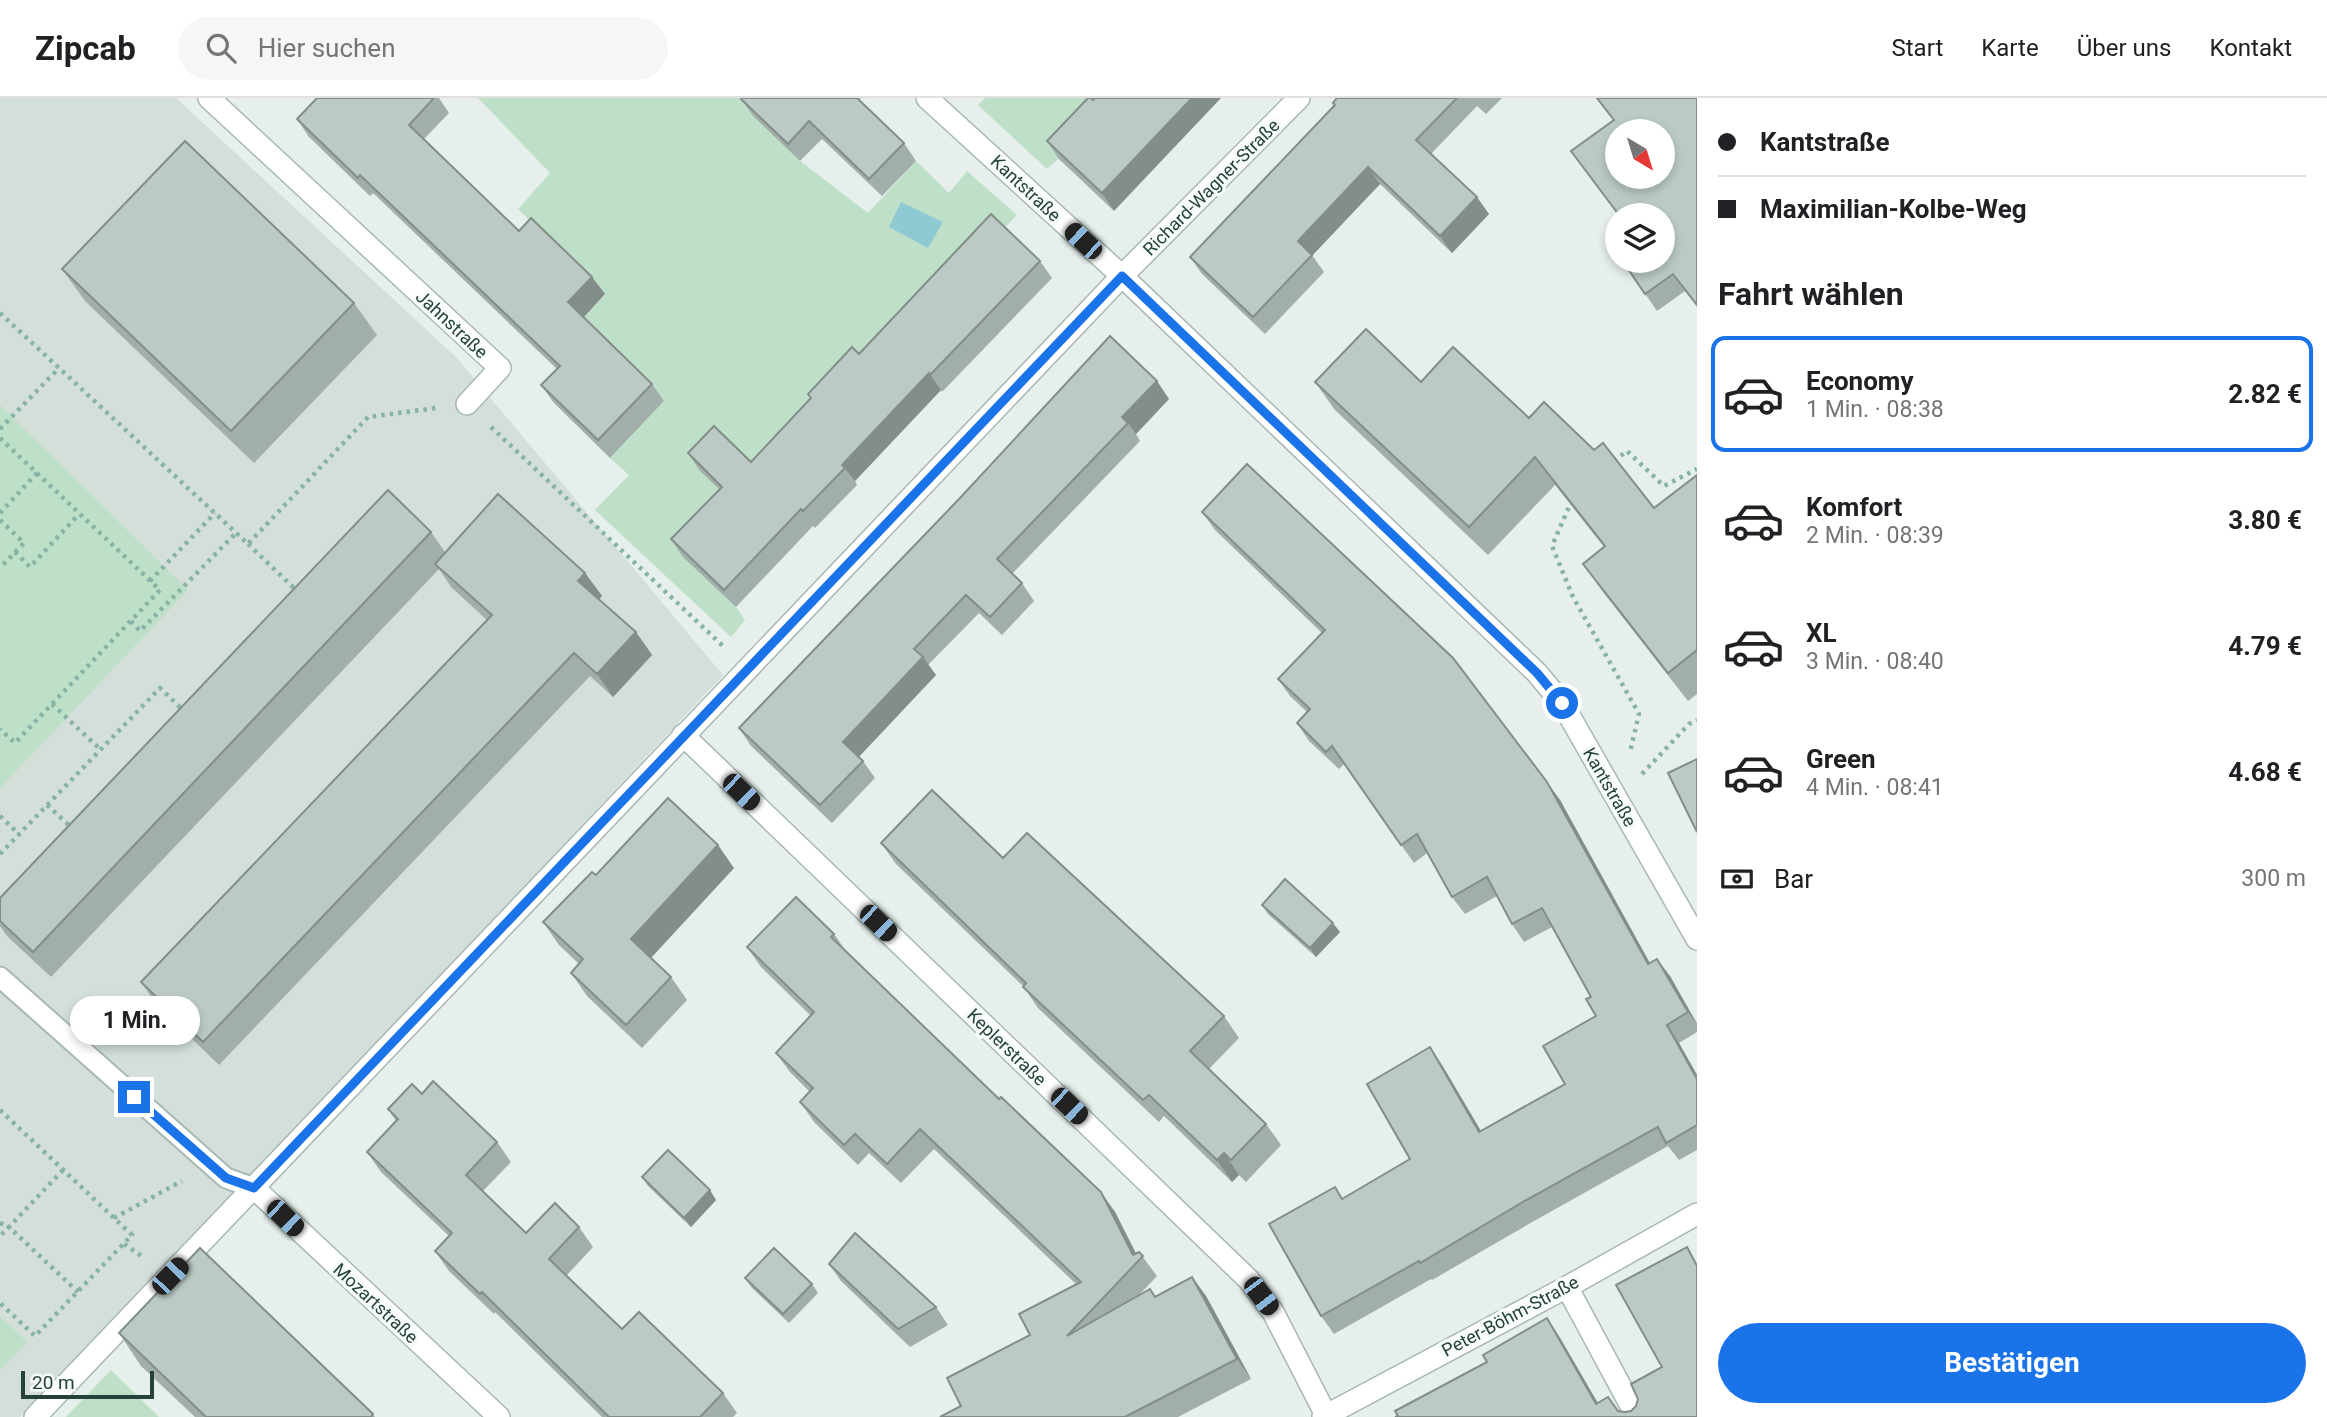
<!DOCTYPE html>
<html lang="de">
<meta charset="utf-8">
<style>
:root{--surface:#fff;--page:#f6f6f6;--text:#202124;--muted:#757577;--line:#e0e0e0;--accent:#1a73e8}
body{margin:0;font-family:Roboto,sans-serif;background:var(--page);color:var(--text);height:100vh;display:flex;flex-direction:column;font-size:26px;white-space:nowrap}
*{box-sizing:border-box;margin:0}
p{font-size:23px;color:var(--muted)}
.icon{flex:none;width:38px;height:38px;fill:none;stroke:currentColor;stroke-width:2;stroke-linecap:round;stroke-linejoin:round}
.map{position:relative;flex:1;overflow:hidden}
.side{display:flex;flex-direction:column;background:var(--surface);width:630px}
.side>*{flex:none}
.guide{display:grid;align-content:center;height:154px;padding:0 21px;background:var(--surface)}
.needle{width:46px;rotate:142deg}
.controls{position:absolute;left:1605px;top:21px;display:grid;gap:14px}
.controls a{display:grid;place-items:center;width:70px;height:70px;border-radius:50%;background:var(--surface);box-shadow:0 4px 10px #0003;font-size:35px}
.scale{position:absolute;left:21px;bottom:18px;width:133px;box-sizing:border-box;padding-left:7px;border:4px solid #24423a;border-top:0;font-size:19px;line-height:24px;white-space:nowrap;color:#24423a;-webkit-text-stroke:5px #f7fbf9;paint-order:stroke}
.end{position:absolute;width:32px;height:32px;margin:-16px;border:9px solid #1a73e8;background:#fff;box-shadow:0 0 0 4px #fff}
.from{border-radius:50%}
.bubble{position:absolute;height:49px;border-radius:24px;background:var(--surface);box-shadow:0 4px 10px #0003;font-size:23px;font-weight:700;line-height:49px;text-align:center}
.car{position:absolute;width:21px;height:42px;margin:-21px -10px;border-radius:9px;box-shadow:0 0 5px 2px #0007;background:linear-gradient(#222 24%,#8ab4d8 0 40%,#222 0 76%,#8ab4d8 0 86%,#222 0)}
.guide b{display:flex;align-items:center;gap:24px;height:66px;font-size:26px}
.guide b+b{border-top:2px solid var(--line)}
.guide i{width:18px;height:18px;background:var(--text)}
ul{padding:0;list-style:none}
li{display:flex;align-items:center;gap:21px;height:116px;margin:0 14px 10px;padding:0 7px;border:4px solid transparent;border-radius:14px}
li div{flex:1}
li b{display:block;font-size:26px}
li em{font-style:normal;font-weight:700}
li.active{border-color:var(--accent)}
li>.icon{width:63px;height:63px;stroke-width:1.5}
h2{padding:0 21px;font-size:32px;line-height:84px}
.pay{display:flex;align-items:center;gap:18px;height:77px;padding:0 21px;font-size:26px}
.pay p{margin-inline-start:auto}
.primary-button{display:flex;gap:14px;margin-top:auto;padding:14px 21px}
.primary-button a{flex:1;height:80px;border-radius:42px;background:var(--accent);color:#fff;font-size:28px;font-weight:700;line-height:80px;text-align:center}
header{display:flex;align-items:center;gap:42px;box-sizing:border-box;height:98px;padding:0 35px;background:var(--surface);border-bottom:2px solid var(--line)}
header strong{font-size:33px}
nav{display:flex;gap:38px;margin-inline-start:auto;font-size:24px}
.search{width:490px;height:63px;background:var(--page);display:flex;align-items:center;gap:18px;box-sizing:border-box;padding:0 24px;border-radius:38px;color:var(--muted);font-size:26px}
main{display:flex;flex:1;min-height:0}
.map>svg:first-child{display:block}
</style>
<header>
<strong>Zipcab</strong>
<div class="search"><svg class="icon" aria-label="search" viewBox="0 0 24 24"><circle cx="10" cy="10" r="6"/><path d="M15 15l6 6"/></svg>Hier suchen</div>
<nav><a>Start</a><a>Karte</a><a>Über uns</a><a>Kontakt</a></nav>
</header>
<main>
<div class="map">
<svg width="1697" height="1319" viewBox="0 0 1697 1319">
<rect width="100%" height="100%" fill="#e6efeb"/>
<path fill="#d4dfda" d="M 0,0 L 176,0 L 457,260 L 723,577 L 273,1056 L 20,1319 L 0,1319 Z"/>
<g fill="#bfe0c8">
<path d="M 478,0 L 771,0 L 754,19 L 800,63 L 868,115 L 916,63 L 949,95 L 967,73 L 1017,117 L 764,380 L 700,372 L 732,404 L 684,459 L 736,509 L 745,522 L 731,539 L 595,412 L 629,377 L 610,360 L 664,303 L 579,224 L 605,197 L 518,111 L 550,75 Z"/>
<path d="M 985,0 L 1126,0 L 1047,71 L 978,7 Z"/>
<path d="M 0,307 L 188,492 L 0,690 Z"/>
<path d="M 0,1218 L 27,1244 L 0,1272 Z"/>
<path d="M 111,1272 L 159,1319 L 66,1319 Z"/>
</g>
<path fill="#8ec9d4" d="M 901,104 L 943,124 L 928,150 L 889,129 Z"/>
<g fill="none" stroke-linecap="round" stroke-linejoin="round">
<g stroke="#a8b8b2" stroke-width="23">
<path id="service" d="M 0,879 L 226,1080 L 254,1090"/>
</g>
<g stroke="#a8b8b2" stroke-width="24">
<g id="minor">
<path d="M 209,0 L 500,270 L 467,306"/>
<path d="M 927,0 L 1122,178 L 1537,575 L 1562,605 L 1697,841"/>
<path d="M 683,637 L 1249,1182 L 1273,1214 L 1326,1317"/>
<path d="M 254,1090 L 499,1319"/>
<path d="M 1567,1189 L 1637,1319"/>
<path d="M 35,1319 L 1122,178 L 1299,0"/>
<path d="M 1323,1319 L 1567,1189 L 1697,1116"/>
</g>
</g>
<g stroke="#86b3a5" stroke-width="4.5" stroke-dasharray="3.5 5" stroke-linecap="butt">
<path d="M 0,215 L 248,446 L 368,319 L 436,310"/>
<path d="M 491,329 L 724,549"/>
<path d="M 0,331 L 59,270"/>
<path d="M 0,340 L 160,492 L 15,645 L 0,631"/>
<path d="M 1614,363 L 1627,353 L 1664,388 L 1697,371"/>
<path d="M 1572,402 L 1552,448 L 1573,499 L 1639,616 L 1630,654"/>
<path d="M 0,415 L 37,375"/>
<path d="M 0,422 L 24,445 L 0,470"/>
<path d="M 248,446 L 298,494"/>
<path d="M 15,454 L 30,469 L 79,416"/>
<path d="M 150,483 L 215,415"/>
<path d="M 131,523 L 140,533 L 236,435"/>
<path d="M 52,606 L 101,652"/>
<path d="M 1642,676 L 1689,626 L 1697,622"/>
<path d="M 47,707 L 72,730"/>
<path d="M 0,718 L 19,736"/>
<path d="M 0,756 L 160,590 L 185,614"/>
<path d="M 0,1012 L 132,1137 L 35,1238 L 0,1205"/>
<path d="M 63,1072 L 9,1129 L 78,1194"/>
<path d="M 114,1120 L 182,1083"/>
<path d="M 0,1125 L 9,1129 L 0,1138"/>
<path d="M 124,1146 L 143,1159"/>
</g>
<use href="#service" stroke="#fff" stroke-width="19"/>
<use href="#minor" stroke="#fff" stroke-width="21"/>
</g>
<g fill="#a1aea9">
<path d="M 317,0 L 439,0 L 449,15 L 424,41 L 519,133 L 592,179 L 605,196 L 584,219 L 652,286 L 664,303 L 610,360 L 554,305 L 541,287 L 557,271 L 373,95 L 370,98 L 309,39 L 297,21 Z"/>
<path d="M 742,0 L 861,0 L 859,2 L 904,45 L 916,63 L 882,98 L 822,41 L 800,63 L 754,19 L 741,1 Z"/>
<path d="M 1088,0 L 1114,113 L 1059,61 L 1047,43 Z"/>
<path d="M 1337,0 L 1502,0 L 1486,16 L 1477,8 L 1431,56 L 1489,116 L 1452,155 L 1380,86 L 1312,157 L 1324,174 L 1265,236 L 1202,176 L 1190,159 L 1334,7 Z"/>
<path d="M 1596,0 L 1697,0 L 1697,208 L 1685,193 L 1657,213 L 1626,168 L 1632,163 L 1613,22 Z"/>
<path d="M 1040,163 L 1052,180 L 942,294 L 941,292 L 855,383 L 857,387 L 815,430 L 813,428 L 736,509 L 683,459 L 671,441 L 719,391 L 700,373 L 688,355 L 751,364 L 811,300 L 808,296 L 859,256 Z"/>
<path d="M 62,171 L 354,205 L 377,237 L 254,365 L 85,203 Z"/>
<path d="M 1315,284 L 1421,284 L 1529,320 L 1654,410 L 1697,377 L 1697,596 L 1688,603 L 1603,494 L 1583,466 L 1604,449 L 1555,387 L 1488,457 L 1335,312 Z"/>
<path d="M 1169,301 L 1136,336 L 1140,343 L 1012,476 L 1022,485 L 1034,503 L 1002,537 L 979,515 L 928,567 L 936,577 L 858,659 L 863,663 L 875,680 L 832,725 L 751,648 L 739,630 L 960,400 Z"/>
<path d="M 1202,414 L 1560,702 L 1650,865 L 1670,878 L 1697,925 L 1697,934 L 1679,945 L 1697,977 L 1697,1052 L 1679,1062 L 1668,1048 L 1534,1123 L 1432,1182 L 1431,1181 L 1334,1236 L 1321,1218 L 1343,1101 L 1410,1061 L 1442,967 L 1481,1033 L 1565,986 L 1596,918 L 1591,899 L 1552,829 L 1524,844 L 1512,826 L 1497,798 L 1465,816 L 1452,799 L 1427,755 L 1414,765 L 1344,666 L 1339,671 L 1309,643 L 1297,625 L 1307,614 L 1290,598 L 1278,581 L 1322,535 L 1215,432 Z"/>
<path d="M 431,434 L 445,454 L 585,475 L 602,498 L 598,501 L 636,534 L 652,557 L 613,599 L 590,578 L 219,967 L 157,907 L 141,884 L 487,522 L 451,489 L 439,471 L 51,879 L 7,838 L 0,828 L 0,800 Z"/>
<path d="M 881,745 L 1003,760 L 1224,918 L 1239,940 L 1209,971 L 1266,1026 L 1281,1047 L 1246,1084 L 1239,1077 L 1232,1084 L 1164,1018 L 1159,1024 L 1038,910 L 1023,888 L 896,766 Z"/>
<path d="M 734,770 L 651,860 L 671,879 L 687,902 L 642,950 L 587,898 L 571,875 L 579,866 L 559,847 L 543,824 L 596,777 Z"/>
<path d="M 1262,807 L 1340,834 L 1316,859 L 1268,816 Z"/>
<path d="M 834,836 L 848,856 L 1115,1114 L 1136,1155 L 1139,1154 L 1157,1178 L 1138,1198 L 1156,1199 L 1192,1179 L 1206,1198 L 1251,1281 L 1178,1319 L 940,1319 L 961,1308 L 1030,1237 L 1076,1186 L 934,1051 L 901,1085 L 869,1055 L 858,1067 L 814,1024 L 800,1004 L 810,994 L 790,974 L 776,955 L 811,918 L 761,869 L 747,849 Z"/>
<path d="M 422,996 L 497,1044 L 511,1064 L 483,1093 L 526,1135 L 579,1129 L 593,1149 L 566,1178 L 622,1231 L 723,1295 L 737,1315 L 733,1319 L 602,1319 L 495,1214 L 494,1216 L 449,1173 L 435,1153 L 449,1138 L 381,1074 L 367,1054 L 396,1023 L 388,1011 Z"/>
<path d="M 642,1079 L 716,1102 L 691,1129 L 648,1088 Z"/>
<path d="M 829,1166 L 936,1209 L 948,1227 L 910,1249 L 841,1183 Z"/>
<path d="M 745,1180 L 812,1186 L 818,1195 L 789,1225 L 752,1190 Z"/>
<path d="M 119,1235 L 373,1316 L 375,1319 L 195,1319 L 141,1268 Z"/>
</g>
<g fill="#838d89">
<path d="M 1192,0 L 1221,0 L 1114,113 L 1102,95 Z"/>
<path d="M 1368,69 L 1380,86 L 1310,160 L 1298,143 Z"/>
<path d="M 1477,99 L 1489,116 L 1452,155 L 1440,138 Z"/>
<path d="M 592,179 L 605,196 L 581,222 L 568,204 Z"/>
<path d="M 929,275 L 941,292 L 855,383 L 842,367 Z"/>
<path d="M 1157,283 L 1169,301 L 1136,336 L 1128,325 L 1122,319 Z"/>
<path d="M 585,475 L 602,498 L 594,507 L 578,483 Z"/>
<path d="M 636,534 L 652,557 L 613,599 L 597,576 Z"/>
<path d="M 923,559 L 936,577 L 856,662 L 843,644 Z"/>
<path d="M 1547,684 L 1560,702 L 1660,884 L 1648,866 Z"/>
<path d="M 718,747 L 734,770 L 647,864 L 631,841 Z"/>
<path d="M 1333,825 L 1340,834 L 1316,859 L 1310,850 Z"/>
<path d="M 1657,861 L 1670,878 L 1697,927 L 1688,914 Z"/>
<path d="M 1667,927 L 1679,945 L 1697,977 L 1697,981 Z"/>
<path d="M 1430,949 L 1442,967 L 1492,1052 L 1479,1034 Z"/>
<path d="M 1224,1055 L 1239,1077 L 1232,1084 L 1217,1062 Z"/>
<path d="M 710,1092 L 716,1102 L 691,1129 L 684,1120 Z"/>
<path d="M 1101,1094 L 1115,1114 L 1139,1162 L 1133,1157 Z"/>
<path d="M 1192,1179 L 1206,1198 L 1251,1281 L 1237,1261 Z"/>
<path d="M 1547,1220 L 1559,1238 L 1606,1319 L 1596,1306 Z"/>
</g>
<g fill="#bbcac4" stroke="#838d89" stroke-width="2" fill-rule="evenodd">
<path d="M 317,0 L 434,0 L 409,27 L 519,133 L 531,120 L 592,179 L 568,204 L 652,286 L 598,342 L 541,287 L 560,268 L 360,77 L 358,80 L 297,21 Z"/>
<path d="M 742,0 L 857,0 L 904,45 L 869,81 L 809,23 L 788,46 L 741,1 Z"/>
<path d="M 1088,0 L 1091,0 L 1093,2 L 1095,0 L 1192,0 L 1102,95 L 1047,43 Z"/>
<path d="M 1337,0 L 1457,0 L 1416,42 L 1477,99 L 1440,138 L 1368,69 L 1298,143 L 1312,157 L 1253,219 L 1190,159 L 1335,7 L 1333,5 Z"/>
<path d="M 1597,0 L 1697,0 L 1697,207 L 1673,176 L 1645,196 L 1626,168 L 1632,163 L 1662,163 L 1662,117 L 1619,117 L 1571,53 L 1614,22 ZM 1617,33 L 1662,33 L 1662,79 L 1617,79 Z"/>
<path d="M 185,43 L 354,205 L 231,333 L 62,171 Z"/>
<path d="M 991,116 L 1040,163 L 930,277 L 929,275 L 842,367 L 845,370 L 803,413 L 801,411 L 724,492 L 671,441 L 722,389 L 688,355 L 714,328 L 751,364 L 811,300 L 808,296 L 852,249 L 859,256 Z"/>
<path d="M 1617,126 L 1617,141 L 1610,130 Z"/>
<path d="M 1366,231 L 1421,284 L 1453,249 L 1529,320 L 1544,304 L 1594,352 L 1603,345 L 1654,410 L 1697,377 L 1697,552 L 1668,575 L 1583,466 L 1605,448 L 1535,359 L 1469,429 L 1315,284 Z"/>
<path d="M 1110,238 L 1157,283 L 1122,319 L 1128,325 L 997,461 L 1022,485 L 990,519 L 966,497 L 914,551 L 923,559 L 843,644 L 863,663 L 820,707 L 739,630 L 960,400 Z"/>
<path d="M 1247,366 L 1453,560 L 1547,684 L 1648,866 L 1657,861 L 1688,914 L 1667,927 L 1697,981 L 1697,1027 L 1666,1045 L 1658,1029 L 1521,1105 L 1420,1165 L 1419,1163 L 1321,1218 L 1269,1126 L 1335,1089 L 1342,1101 L 1410,1061 L 1367,986 L 1430,949 L 1479,1034 L 1565,986 L 1543,948 L 1596,918 L 1586,901 L 1591,899 L 1542,810 L 1512,826 L 1487,779 L 1452,799 L 1417,736 L 1401,747 L 1332,648 L 1326,654 L 1297,625 L 1310,611 L 1278,581 L 1325,532 L 1202,414 Z"/>
<path d="M 388,392 L 431,434 L 33,854 L 0,823 L 0,800 Z"/>
<path d="M 498,396 L 585,475 L 578,483 L 636,534 L 597,576 L 574,555 L 203,944 L 141,884 L 492,517 L 435,466 Z"/>
<path d="M 1697,661 L 1697,734 L 1668,675 Z"/>
<path d="M 932,692 L 1003,760 L 1027,735 L 1224,918 L 1190,953 L 1266,1026 L 1231,1062 L 1224,1055 L 1217,1062 L 1149,997 L 1143,1002 L 1023,889 L 1026,885 L 881,745 Z"/>
<path d="M 668,700 L 718,747 L 631,841 L 671,879 L 626,927 L 571,875 L 583,861 L 543,824 L 592,774 L 596,777 Z"/>
<path d="M 1285,781 L 1333,825 L 1310,850 L 1262,807 Z"/>
<path d="M 796,799 L 834,836 L 831,839 L 999,1001 L 1001,999 L 1101,1094 L 1133,1157 L 1139,1154 L 1143,1158 L 1067,1238 L 1150,1191 L 1155,1199 L 1192,1179 L 1237,1261 L 1125,1319 L 940,1319 L 961,1308 L 947,1280 L 1030,1237 L 1019,1216 L 1081,1184 L 920,1031 L 887,1066 L 855,1036 L 844,1047 L 800,1004 L 813,990 L 776,955 L 814,914 L 747,849 Z"/>
<path d="M 433,983 L 497,1044 L 466,1077 L 526,1135 L 555,1105 L 579,1129 L 549,1161 L 622,1231 L 639,1214 L 723,1295 L 700,1319 L 609,1319 L 482,1194 L 480,1196 L 435,1153 L 452,1135 L 367,1054 L 398,1021 L 388,1011 L 412,986 L 422,996 Z"/>
<path d="M 668,1052 L 710,1092 L 684,1120 L 642,1079 Z"/>
<path d="M 855,1135 L 936,1209 L 898,1231 L 829,1166 Z"/>
<path d="M 1687,1149 L 1697,1168 L 1697,1319 L 1395,1319 L 1398,1318 L 1395,1313 L 1487,1264 L 1483,1257 L 1547,1220 L 1596,1306 L 1608,1299 L 1618,1313 L 1625,1314 L 1631,1313 L 1636,1308 L 1638,1301 L 1631,1286 L 1662,1269 L 1616,1187 Z"/>
<path d="M 200,1150 L 373,1316 L 371,1319 L 206,1319 L 119,1235 Z"/>
<path d="M 774,1150 L 812,1186 L 783,1216 L 745,1180 Z"/>
</g>
<g fill="none" stroke-linecap="round" stroke-linejoin="round">
<path stroke="#1a73e8" stroke-width="9" d="M 134,999 L 226,1080 L 254,1090 L 1122,178 L 1537,575 L 1562,605"/>
</g>
<g text-anchor="middle" dominant-baseline="central" stroke-width="7" stroke-linejoin="round" paint-order="stroke">
<g font-size="18" fill="#24423a" stroke="#f7fbf9">
<text transform="translate(1211 89) rotate(-45)">Richard-Wagner-Straße</text>
<text transform="translate(1026 90) rotate(43)">Kantstraße</text>
<text transform="translate(452 226) rotate(43)">Jahnstraße</text>
<text transform="translate(1610 689) rotate(60)">Kantstraße</text>
<text transform="translate(1007 949) rotate(44)">Keplerstraße</text>
<text transform="translate(376 1205) rotate(43)">Mozartstraße</text>
<text transform="translate(1510 1218) rotate(-28)">Peter-Böhm-Straße</text>
</g>
</g>
</svg>
<div class="controls">
<a><svg class="needle" viewBox="-14 -14 28 28"><path d="M0-13l5 13h-10z" fill="#e53935"/><path d="M0 13l5-13h-10z" fill="#757577"/></svg></a>
<a><svg class="icon" aria-label="layers" viewBox="0 0 24 24"><path d="M12 4l9 5-9 5-9-5zM3 14l9 5 9-5"/></svg></a>
</div>
<div class="scale">20 m</div>
<i class="end from" style="left:1562px;top:605px"></i>
<i class="end" style="left:134px;top:999px"></i>
<div class="bubble" style="left:70px;top:898px;width:130px">1 Min.</div>
<i class="car" style="left:1083px;top:143px;rotate:313deg"></i>
<i class="car" style="left:741px;top:694px;rotate:134deg"></i>
<i class="car" style="left:878px;top:825px;rotate:134deg"></i>
<i class="car" style="left:1069px;top:1008px;rotate:134deg"></i>
<i class="car" style="left:285px;top:1120px;rotate:134deg"></i>
<i class="car" style="left:170px;top:1178px;rotate:44deg"></i>
<i class="car" style="left:1261px;top:1198px;rotate:143deg"></i>
</div>
<section class="side">
<div class="guide">
<b><i class="from"></i>Kantstraße</b>
<b><i></i>Maximilian-Kolbe-Weg</b>
</div>
<h2>Fahrt wählen</h2>
<ul>
<li class="active"><svg class="icon" aria-label="car" viewBox="0 0 24 24"><path d="M5 17H2v-5l4-1 3-4h7l3 4 3 1v5h-3M9 17h6M6 11h13"/><circle cx="7" cy="17" r="2"/><circle cx="17" cy="17" r="2"/></svg><div><b>Economy</b><p>1 Min. · 08:38</p></div><em>2.82 €</em></li>
<li><svg class="icon" aria-label="car" viewBox="0 0 24 24"><path d="M5 17H2v-5l4-1 3-4h7l3 4 3 1v5h-3M9 17h6M6 11h13"/><circle cx="7" cy="17" r="2"/><circle cx="17" cy="17" r="2"/></svg><div><b>Komfort</b><p>2 Min. · 08:39</p></div><em>3.80 €</em></li>
<li><svg class="icon" aria-label="car" viewBox="0 0 24 24"><path d="M5 17H2v-5l4-1 3-4h7l3 4 3 1v5h-3M9 17h6M6 11h13"/><circle cx="7" cy="17" r="2"/><circle cx="17" cy="17" r="2"/></svg><div><b>XL</b><p>3 Min. · 08:40</p></div><em>4.79 €</em></li>
<li><svg class="icon" aria-label="car" viewBox="0 0 24 24"><path d="M5 17H2v-5l4-1 3-4h7l3 4 3 1v5h-3M9 17h6M6 11h13"/><circle cx="7" cy="17" r="2"/><circle cx="17" cy="17" r="2"/></svg><div><b>Green</b><p>4 Min. · 08:41</p></div><em>4.68 €</em></li>
</ul>
<div class="pay"><svg class="icon" aria-label="cash" viewBox="0 0 24 24"><path d="M3 7h18v10H3z"/><circle cx="12" cy="12" r="2"/></svg>Bar<p>300 m</p></div>
<div class="primary-button"><a>Bestätigen</a></div>
</section>
</main>
